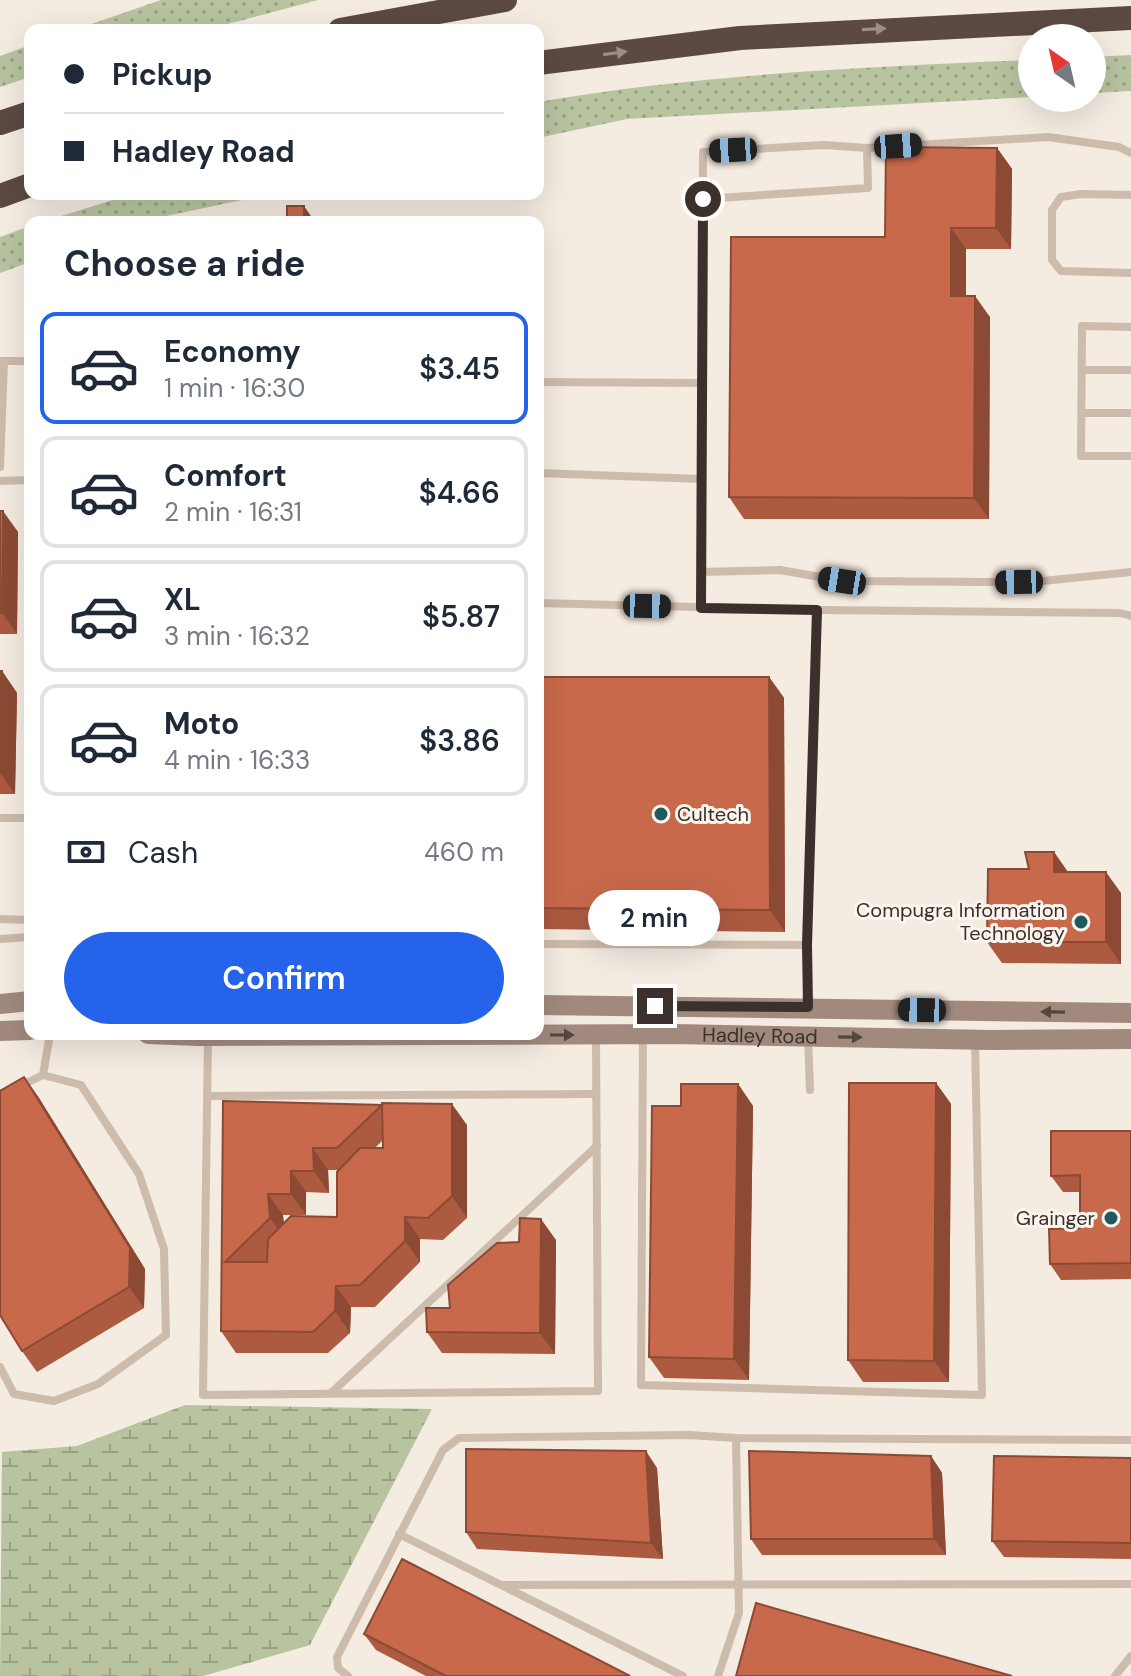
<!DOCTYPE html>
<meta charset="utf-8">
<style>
:root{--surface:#fff;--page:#f2f2f3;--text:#1f2937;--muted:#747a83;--line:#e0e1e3;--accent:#2563eb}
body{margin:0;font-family:"DM Sans",sans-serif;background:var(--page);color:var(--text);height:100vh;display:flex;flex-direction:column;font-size:30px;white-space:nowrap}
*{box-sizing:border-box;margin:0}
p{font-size:26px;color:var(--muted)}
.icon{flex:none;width:44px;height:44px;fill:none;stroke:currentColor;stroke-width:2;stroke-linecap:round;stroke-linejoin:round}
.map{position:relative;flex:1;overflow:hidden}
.details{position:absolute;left:24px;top:216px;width:520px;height:824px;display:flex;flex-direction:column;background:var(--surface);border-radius:16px;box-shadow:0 8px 32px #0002}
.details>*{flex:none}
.guide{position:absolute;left:24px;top:24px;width:520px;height:176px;border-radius:16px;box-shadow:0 8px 32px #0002;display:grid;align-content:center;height:176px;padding:0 40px;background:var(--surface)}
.needle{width:52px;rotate:326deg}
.fabs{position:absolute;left:1018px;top:24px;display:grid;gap:16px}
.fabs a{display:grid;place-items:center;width:88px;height:88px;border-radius:50%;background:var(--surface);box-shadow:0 8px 32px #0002;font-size:40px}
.end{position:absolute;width:36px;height:36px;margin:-18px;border:10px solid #3b302b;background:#fff;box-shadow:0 0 0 4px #fff}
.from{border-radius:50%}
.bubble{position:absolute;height:56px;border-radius:28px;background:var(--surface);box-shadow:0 8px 32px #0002;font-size:26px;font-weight:600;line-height:56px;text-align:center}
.car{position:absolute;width:24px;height:48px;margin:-24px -12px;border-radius:10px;box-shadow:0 0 6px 2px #0007;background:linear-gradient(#222 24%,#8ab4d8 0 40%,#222 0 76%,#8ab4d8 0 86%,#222 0)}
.guide b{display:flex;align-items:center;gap:28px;height:76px;font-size:30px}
.guide b+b{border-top:2px solid var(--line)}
.guide i{width:20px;height:20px;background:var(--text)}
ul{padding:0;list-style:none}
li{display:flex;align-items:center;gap:24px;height:112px;margin:0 16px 12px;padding:0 24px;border:4px solid var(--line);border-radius:16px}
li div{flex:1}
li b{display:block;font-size:30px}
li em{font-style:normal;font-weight:600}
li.active{border-color:var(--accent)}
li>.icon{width:72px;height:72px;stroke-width:1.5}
h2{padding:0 40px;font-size:36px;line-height:96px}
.pay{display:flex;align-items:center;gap:20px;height:88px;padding:0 40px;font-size:30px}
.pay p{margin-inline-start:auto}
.button{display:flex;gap:16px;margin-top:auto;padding:16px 40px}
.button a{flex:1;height:92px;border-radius:48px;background:var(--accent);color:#fff;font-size:32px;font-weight:600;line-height:92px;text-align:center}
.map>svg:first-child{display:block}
</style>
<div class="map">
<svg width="1131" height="1676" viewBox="0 0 1131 1676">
<defs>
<pattern id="grass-dots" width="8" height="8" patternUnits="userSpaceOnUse" patternTransform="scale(2)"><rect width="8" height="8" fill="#b8c4a0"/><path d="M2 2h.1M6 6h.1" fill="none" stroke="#97a083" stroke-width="1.8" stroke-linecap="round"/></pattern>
<pattern id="wetland-marsh" width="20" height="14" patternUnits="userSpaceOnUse" patternTransform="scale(2)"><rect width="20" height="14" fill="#b8c4a0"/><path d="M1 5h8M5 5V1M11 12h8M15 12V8" fill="none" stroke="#97a083"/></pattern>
</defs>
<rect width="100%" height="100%" fill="#f4ebe1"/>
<g fill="url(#grass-dots)">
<path d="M 161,0 L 318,0 L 205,30 L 74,30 Z"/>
<path d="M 30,45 L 30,77 L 0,87 L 0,56 Z"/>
<path d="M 1131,55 L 1131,91 L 1092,93 L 1092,57 Z"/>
<path d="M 1032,60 L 1032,97 L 627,119 L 538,138 L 538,102 C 701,74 867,67 1032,60 Z"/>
<path d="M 132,194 L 270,194 L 138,222 L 42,222 Z"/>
<path d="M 30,226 L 30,262 L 0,273 L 0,237 Z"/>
</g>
<path fill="url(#wetland-marsh)" d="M 185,1405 L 432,1409 L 310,1645 L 203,1676 L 0,1676 L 2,1452 L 77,1446 Z"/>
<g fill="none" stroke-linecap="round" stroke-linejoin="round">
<g stroke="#cdbbac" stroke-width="8">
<path d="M 1131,195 L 1081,194 L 1061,197 L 1052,210 L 1052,260 L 1061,271 L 1131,273"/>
<path d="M 703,199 L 868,188 L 867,148"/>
<path d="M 1131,327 L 1082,326 L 1081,456 L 1131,456"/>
<path d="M 1,361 L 30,361"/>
<path d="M 1082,370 L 1131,370"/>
<path d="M 538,382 L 700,383"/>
<path d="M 1082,413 L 1131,413"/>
<path d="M 0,467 L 4,361"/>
<path d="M 538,473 L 701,479"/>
<path d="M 0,481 L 30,480"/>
<path d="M 701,572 L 780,570 L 842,581 L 994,582 L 1043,581 L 1131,572"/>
<path d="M 538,603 L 817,610 L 1120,613 L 1131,616"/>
<path d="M 701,608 L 703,152 L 824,145 L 867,148 L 1048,137 L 1119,147 L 1131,153"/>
<path d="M 0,818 L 30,818"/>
<path d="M 0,919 L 30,920"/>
<path d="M 0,939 L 30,937"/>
<path d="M 538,944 L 807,945"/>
<path d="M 808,1007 L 807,945 L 817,610"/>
<path d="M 643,1035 L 641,1385 L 982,1395 L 975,1040"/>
<path d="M 208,1037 L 203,1395 L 598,1391 L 596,1037"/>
<path d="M 808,1038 L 810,1090"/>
<path d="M 43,1075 L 50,1034"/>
<path d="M 0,1096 L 43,1075 L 81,1085 L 139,1174 L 164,1249 L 166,1335 L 98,1384 L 54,1401 L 14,1394 L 0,1367"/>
<path d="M 207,1096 L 596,1094"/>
<path d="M 331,1393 L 597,1146"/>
<path d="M 399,1534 L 683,1676"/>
<path d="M 504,1585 L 1131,1584"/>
<path d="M 348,1676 L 338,1668 L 337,1657 L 443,1450 L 459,1438 L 689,1435 L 736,1438 L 1131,1440"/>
<path d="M 718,1676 L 739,1613 L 736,1438"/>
<path d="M 1115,1676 L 1131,1656"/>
</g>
<g stroke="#a18a7d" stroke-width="20">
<path d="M 0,1004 L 30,1001"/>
<path d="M 538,1005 L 1131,1013"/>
<path d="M 0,1031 L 30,1030"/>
<path id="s1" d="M 148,1034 L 198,1036 L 674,1034 L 991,1040 L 1131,1039"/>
</g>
<g stroke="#5c4a42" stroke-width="24">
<path d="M 340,30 L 505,0"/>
<path d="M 538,63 L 740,38 L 1131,18"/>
<path d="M 0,123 L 30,113"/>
<path d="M 0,196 L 30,185"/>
</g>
</g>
<g fill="#ac5a40" fill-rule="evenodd">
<path d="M 997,148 L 1012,169 L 1011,249 L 966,249 L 966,296 L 990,317 L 989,519 L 744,519 L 729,497 L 885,237 Z"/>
<path d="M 0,511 L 18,532 L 17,634 L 0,634 Z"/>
<path d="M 0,671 L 2,671 L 17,693 L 15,794 L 0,794 Z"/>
<path d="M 538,677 L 769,677 L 784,698 L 785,932 L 538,929 Z"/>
<path d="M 1054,852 L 1068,872 L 1121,893 L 1121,964 L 1002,963 L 987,942 L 1029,869 Z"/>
<path d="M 24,1077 L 39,1098 L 145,1269 L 144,1308 L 37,1372 L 22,1351 Z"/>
<path d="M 936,1083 L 951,1104 L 949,1382 L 863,1382 L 848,1360 Z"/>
<path d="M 738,1084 L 753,1106 L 749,1380 L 664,1378 L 649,1357 Z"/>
<path d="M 223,1101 L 382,1105 L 467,1125 L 467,1218 L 443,1240 L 420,1239 L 420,1262 L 375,1307 L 351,1307 L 350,1333 L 328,1353 L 236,1353 L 221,1331 ZM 383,1140 L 383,1148 L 375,1148 ZM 328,1170 L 339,1170 L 337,1217 L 284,1224 L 283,1215 L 306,1215 L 306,1192 L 329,1193 Z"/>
<path d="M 1131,1131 L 1131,1279 L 1061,1280 L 1050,1264 L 1080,1228 L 1080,1192 L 1063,1192 L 1051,1176 Z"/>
<path d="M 556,1240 L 555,1354 L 442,1353 L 427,1332 L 450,1308 Z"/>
<path d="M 931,1456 L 942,1473 L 946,1555 L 762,1555 L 751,1539 Z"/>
<path d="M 1131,1458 L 1131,1559 L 1004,1557 L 992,1541 Z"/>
<path d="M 657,1468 L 663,1559 L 477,1549 L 466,1532 Z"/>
<path d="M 364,1634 L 630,1676 L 426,1676 L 376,1650 Z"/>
</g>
<g fill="#8c4a34">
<path d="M 997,148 L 1012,169 L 1011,249 L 996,228 Z"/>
<path d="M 304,206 L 315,222 L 304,218 Z"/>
<path d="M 951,228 L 966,249 L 966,317 L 951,296 Z"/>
<path d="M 975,296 L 990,317 L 989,519 L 974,498 Z"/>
<path d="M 3,511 L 18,532 L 17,634 L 2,613 Z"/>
<path d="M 2,671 L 17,693 L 15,794 L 0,773 Z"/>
<path d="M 769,677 L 784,698 L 785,932 L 770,910 Z"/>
<path d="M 1054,852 L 1069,874 L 1054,872 Z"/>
<path d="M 1106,872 L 1121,893 L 1121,964 L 1106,942 Z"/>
<path d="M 24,1077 L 39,1098 L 145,1269 L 144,1308 L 129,1287 Z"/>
<path d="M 936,1083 L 951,1104 L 949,1382 L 934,1361 Z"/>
<path d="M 738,1084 L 753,1106 L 749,1380 L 734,1359 Z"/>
<path d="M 452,1104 L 467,1125 L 467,1218 L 452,1196 Z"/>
<path d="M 313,1148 L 328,1170 L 329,1193 L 314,1171 Z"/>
<path d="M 291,1171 L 306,1192 L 306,1215 L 291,1194 Z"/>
<path d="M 268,1194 L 283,1215 L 285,1239 L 270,1218 Z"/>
<path d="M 405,1217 L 420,1239 L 420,1262 L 405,1241 Z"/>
<path d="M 541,1219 L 556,1240 L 555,1354 L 540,1333 Z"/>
<path d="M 336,1286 L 351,1307 L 350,1333 L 335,1311 Z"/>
<path d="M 646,1451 L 657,1468 L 663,1559 L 651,1543 Z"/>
<path d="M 931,1456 L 942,1473 L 946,1555 L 934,1539 Z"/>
</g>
<g fill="#c8694b" stroke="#8c4a34" stroke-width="2">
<path d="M 886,147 L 997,148 L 996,228 L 951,228 L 951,296 L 975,296 L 974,498 L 729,497 L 731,237 L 885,237 Z"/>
<path d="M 287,206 L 304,206 L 304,218 L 354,218 L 354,222 L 232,222 L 232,217 L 287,217 Z"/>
<path d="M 0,511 L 3,511 L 2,613 L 0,613 Z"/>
<path d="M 0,671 L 2,671 L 0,773 Z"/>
<path d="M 538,677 L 769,677 L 770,910 L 538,908 Z"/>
<path d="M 1025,852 L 1054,852 L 1054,872 L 1106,872 L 1106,942 L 987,942 L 988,869 L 1029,869 Z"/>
<path d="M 24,1077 L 130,1248 L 129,1287 L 22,1351 L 0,1315 L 0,1091 Z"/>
<path d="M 849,1083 L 936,1083 L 934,1361 L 848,1360 Z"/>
<path d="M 681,1084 L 738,1084 L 734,1359 L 649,1357 L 652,1106 L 681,1106 Z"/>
<path d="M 223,1101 L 382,1105 L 337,1148 L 313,1148 L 314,1171 L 291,1171 L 291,1194 L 268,1194 L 270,1218 L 225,1262 L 267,1262 L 268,1239 L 291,1216 L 337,1217 L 337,1172 L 360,1148 L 383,1148 L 382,1103 L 452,1104 L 452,1196 L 428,1218 L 405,1217 L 405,1241 L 360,1285 L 336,1286 L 335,1311 L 313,1332 L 221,1331 Z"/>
<path d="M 1051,1131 L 1131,1131 L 1131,1263 L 1050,1264 L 1049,1229 L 1080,1228 L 1080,1175 L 1051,1176 Z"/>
<path d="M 520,1218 L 541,1219 L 540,1333 L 427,1332 L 426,1308 L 450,1308 L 448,1285 L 497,1243 L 519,1242 Z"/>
<path d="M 466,1449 L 646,1451 L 651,1543 L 466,1532 Z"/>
<path d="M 749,1451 L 931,1456 L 934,1539 L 751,1539 Z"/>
<path d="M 994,1456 L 1131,1458 L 1131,1543 L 992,1541 Z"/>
<path d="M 402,1559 L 630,1676 L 446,1676 L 364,1634 Z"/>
<path d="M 756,1603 L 1012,1676 L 736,1676 Z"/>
</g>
<defs><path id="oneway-solid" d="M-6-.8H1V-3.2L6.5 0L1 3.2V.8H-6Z" transform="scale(2)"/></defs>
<g fill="#9c8e87">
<use href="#oneway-solid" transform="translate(874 29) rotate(-3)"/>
<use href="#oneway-solid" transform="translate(615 53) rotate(-8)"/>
</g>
<g fill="#544640">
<use href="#oneway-solid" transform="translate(1053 1012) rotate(-179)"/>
<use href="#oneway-solid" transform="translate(562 1035)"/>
<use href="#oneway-solid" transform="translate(850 1037) rotate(1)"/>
</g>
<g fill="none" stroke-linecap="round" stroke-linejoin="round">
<path stroke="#3b302b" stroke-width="10" d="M 655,1006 L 808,1007 L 807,945 L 817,610 L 701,608 L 703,199"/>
</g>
<g fill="#1f5a5e" stroke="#fbf5ee" stroke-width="3">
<circle cx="661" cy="814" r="8"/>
<circle cx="1081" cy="922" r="8"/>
<circle cx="1111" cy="1218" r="8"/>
</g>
<g text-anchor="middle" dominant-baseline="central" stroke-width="6" stroke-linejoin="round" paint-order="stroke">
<g font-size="20" fill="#3b302b" stroke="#fbf5ee" text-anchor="end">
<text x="677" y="814" text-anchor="start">Cultech</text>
<text x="1065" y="910">Compugra Information<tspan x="1065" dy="23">Technology</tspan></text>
<text x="1095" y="1218">Grainger</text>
</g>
<g font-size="20" fill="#3b302b" stroke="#fbf5ee">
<text stroke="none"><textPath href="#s1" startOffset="612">Hadley Road</textPath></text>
</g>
</g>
</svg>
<div class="fabs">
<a><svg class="needle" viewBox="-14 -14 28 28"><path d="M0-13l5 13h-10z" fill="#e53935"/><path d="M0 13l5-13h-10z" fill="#747a83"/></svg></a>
</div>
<i class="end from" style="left:703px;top:199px"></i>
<i class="end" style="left:655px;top:1006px"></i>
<div class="bubble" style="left:588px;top:890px;width:132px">2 min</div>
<i class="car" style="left:898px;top:146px;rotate:86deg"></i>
<i class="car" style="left:733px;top:150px;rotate:267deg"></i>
<i class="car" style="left:842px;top:581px;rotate:279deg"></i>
<i class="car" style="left:1019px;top:582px;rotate:269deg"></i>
<i class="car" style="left:647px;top:606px;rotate:91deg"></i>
<i class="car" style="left:922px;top:1010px;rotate:271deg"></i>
<div class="guide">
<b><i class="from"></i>Pickup</b>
<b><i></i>Hadley Road</b>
</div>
<section class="details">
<h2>Choose a ride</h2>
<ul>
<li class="active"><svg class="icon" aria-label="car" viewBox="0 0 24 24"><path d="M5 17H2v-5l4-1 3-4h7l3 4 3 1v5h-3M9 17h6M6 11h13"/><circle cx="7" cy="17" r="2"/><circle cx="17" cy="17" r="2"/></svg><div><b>Economy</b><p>1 min · 16:30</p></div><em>$3.45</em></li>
<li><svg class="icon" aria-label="car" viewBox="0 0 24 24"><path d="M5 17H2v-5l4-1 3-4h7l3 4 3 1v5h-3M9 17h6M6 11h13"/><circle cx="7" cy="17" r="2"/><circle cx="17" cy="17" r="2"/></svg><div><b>Comfort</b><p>2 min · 16:31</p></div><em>$4.66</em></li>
<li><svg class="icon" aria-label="car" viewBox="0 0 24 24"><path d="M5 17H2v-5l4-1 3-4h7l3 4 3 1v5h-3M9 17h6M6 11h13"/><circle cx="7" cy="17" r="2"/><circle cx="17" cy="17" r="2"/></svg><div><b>XL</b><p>3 min · 16:32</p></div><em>$5.87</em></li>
<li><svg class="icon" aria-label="car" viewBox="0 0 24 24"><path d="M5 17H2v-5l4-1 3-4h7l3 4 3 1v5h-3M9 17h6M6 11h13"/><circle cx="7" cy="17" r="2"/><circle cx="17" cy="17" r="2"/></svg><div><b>Moto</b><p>4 min · 16:33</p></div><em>$3.86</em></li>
</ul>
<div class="pay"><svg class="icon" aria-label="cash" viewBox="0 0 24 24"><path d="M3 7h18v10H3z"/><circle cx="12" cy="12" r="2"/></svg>Cash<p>460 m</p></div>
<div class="button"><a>Confirm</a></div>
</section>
</div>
